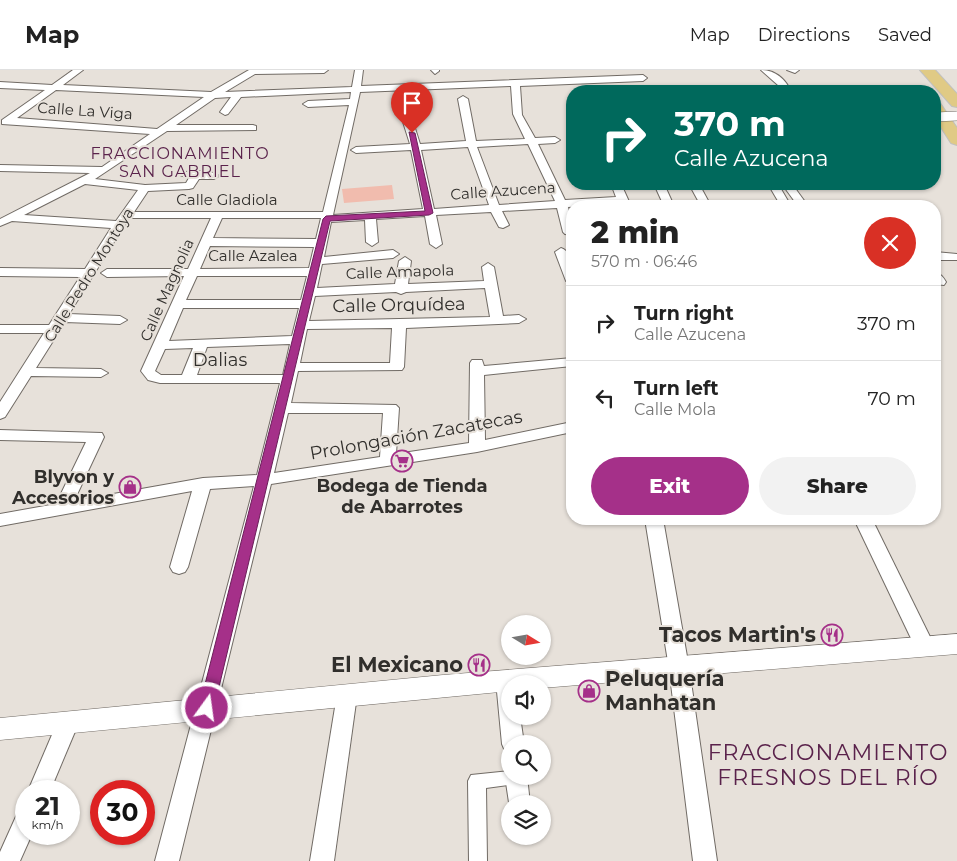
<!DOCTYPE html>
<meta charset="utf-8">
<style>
body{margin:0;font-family:Montserrat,sans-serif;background:#f2f2f2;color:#222;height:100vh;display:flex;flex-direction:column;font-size:19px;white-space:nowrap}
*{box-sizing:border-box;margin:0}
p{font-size:16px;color:#767676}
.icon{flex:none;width:28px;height:28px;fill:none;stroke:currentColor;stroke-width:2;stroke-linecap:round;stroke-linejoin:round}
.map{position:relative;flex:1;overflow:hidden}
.details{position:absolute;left:566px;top:130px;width:375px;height:325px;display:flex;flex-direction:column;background:#fff;border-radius:20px;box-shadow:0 1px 4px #0004}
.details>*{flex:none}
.banner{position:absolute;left:566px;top:15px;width:375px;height:105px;border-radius:20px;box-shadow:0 1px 4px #0004;background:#00695c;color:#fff;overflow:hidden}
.needle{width:32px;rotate:101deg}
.buttons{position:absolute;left:501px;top:545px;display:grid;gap:10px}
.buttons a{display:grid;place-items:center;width:50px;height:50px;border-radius:50%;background:#fff;box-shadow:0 1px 4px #0004;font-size:25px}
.speed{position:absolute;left:15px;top:710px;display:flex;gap:10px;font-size:25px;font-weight:700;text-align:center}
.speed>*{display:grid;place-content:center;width:65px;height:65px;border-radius:50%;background:#fff;box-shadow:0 1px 4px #0004;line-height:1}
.speed small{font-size:12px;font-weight:400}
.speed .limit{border:8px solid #d22;background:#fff;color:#111}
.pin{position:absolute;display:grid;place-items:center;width:42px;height:42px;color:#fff;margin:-51px -21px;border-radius:50% 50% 50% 0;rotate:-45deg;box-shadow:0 0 5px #0007}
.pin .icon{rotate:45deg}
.me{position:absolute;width:55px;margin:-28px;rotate:14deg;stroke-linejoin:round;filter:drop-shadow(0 0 4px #0008)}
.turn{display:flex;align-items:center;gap:18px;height:105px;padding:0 25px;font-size:22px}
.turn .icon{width:65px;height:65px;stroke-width:2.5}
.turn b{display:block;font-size:35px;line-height:42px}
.round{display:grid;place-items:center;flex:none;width:52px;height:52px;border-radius:26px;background:#f2f2f2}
.head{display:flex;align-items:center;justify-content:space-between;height:85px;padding:0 25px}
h1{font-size:30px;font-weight:800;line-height:38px}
.action{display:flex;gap:10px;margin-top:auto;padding:10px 25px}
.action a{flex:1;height:58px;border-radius:30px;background:#a53089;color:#fff;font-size:20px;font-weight:800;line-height:58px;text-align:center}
.action a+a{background:#f2f2f2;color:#222}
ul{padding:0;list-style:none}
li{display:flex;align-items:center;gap:15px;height:75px;padding:0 25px;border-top:1px solid #e0e0e0}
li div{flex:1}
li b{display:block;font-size:19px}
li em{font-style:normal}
header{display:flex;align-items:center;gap:30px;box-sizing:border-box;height:70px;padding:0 25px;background:#fff;border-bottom:1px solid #e0e0e0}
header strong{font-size:24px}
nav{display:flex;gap:28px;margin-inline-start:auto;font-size:18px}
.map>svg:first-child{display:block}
.green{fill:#f1bcae}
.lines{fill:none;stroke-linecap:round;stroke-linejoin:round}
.pedestrian-casing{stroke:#716b65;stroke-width:2}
.minor-casing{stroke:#716b65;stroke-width:2}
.tertiary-casing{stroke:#716b65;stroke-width:1}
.primary-casing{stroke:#c1c1c0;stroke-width:2}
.pedestrian{fill:#fff;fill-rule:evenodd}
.minor{fill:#fff;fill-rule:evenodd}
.tertiary{fill:#fff;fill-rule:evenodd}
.primary{fill:#e0ca85;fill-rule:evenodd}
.minor-bridge-casing{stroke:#716b65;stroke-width:10;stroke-linecap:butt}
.minor-bridge{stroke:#fff;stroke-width:9}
.route{fill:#a53089;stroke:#6b1f59}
.labels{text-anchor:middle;stroke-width:4;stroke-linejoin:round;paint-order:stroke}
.far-street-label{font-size:15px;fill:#312f2c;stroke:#e7e1da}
.far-neighbourhood-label{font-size:16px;letter-spacing:1px;fill:#5a224b;stroke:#e7e1da}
.street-label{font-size:18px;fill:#312f2c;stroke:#e7e1da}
.poi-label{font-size:18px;font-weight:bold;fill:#312f2c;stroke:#e7e1da;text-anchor:end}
.near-poi-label{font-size:21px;font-weight:bold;fill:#312f2c;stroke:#e7e1da;text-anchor:end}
.near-neighbourhood-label{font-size:22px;letter-spacing:1px;fill:#5a224b;stroke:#e7e1da}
</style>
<header>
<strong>Map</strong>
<nav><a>Map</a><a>Directions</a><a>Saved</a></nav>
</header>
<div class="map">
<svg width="957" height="791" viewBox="0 0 957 791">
<rect width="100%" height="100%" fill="#e7e1da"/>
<polygon class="green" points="392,115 394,129 344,133 342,119"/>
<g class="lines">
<g class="pedestrian-casing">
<polygon id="pedestrian" points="510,701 510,706 524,706 522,713 486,718 487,791 469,791 468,711 471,705"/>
</g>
<g class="minor-casing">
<g id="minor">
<path d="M73 0H83L63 15 211 22 249 0H328L324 3 255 4 225 22 352 17 355 0H363L361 16 643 5 647 8 643 11 520 16 522 45 535 68 555 67 560 70 555 73 538 74 565 130 616 127 611 114H621L631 136H620L618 134 568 137 572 154V165L565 164 563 162 557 138 502 141 509 155 503 158 499 157 491 142 436 145 442 174 436 178 430 174 425 146 376 149 378 172 372 176 366 172 365 150 331 152 324 187 393 180 399 184 393 188 322 194 317 218 395 214 399 191 405 187 411 191 408 214 484 211 482 197 488 193 494 197 503 246 519 245 526 249 519 253 406 258 404 297 402 300 298 301 291 333 396 335 399 338 396 384 469 373 470 293 472 290H482L484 296 572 288V296L484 305 485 370 572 352V362L477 382 271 414 179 791H155L254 416 210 419 188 497 185 502 179 504 173 502 170 497 192 421 0 456V444L56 434 86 372 0 370V360L102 363 104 367 74 431 203 408 257 405 280 313H160L148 310 141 301 184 206 107 207 101 203 107 199H188L211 148H129L69 244 120 246 127 250 120 254 65 252 36 298 101 299 108 303 101 307 31 306 5 347 0 349V332L44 263H0V255H49L80 207 0 206V198L85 199 111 158 12 151 0 156V149L90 103 0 101V95L102 97 150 64 2 54V50L45 20 0 18V12L52 15ZM511 16 513 44 525 69 476 71 468 29 463 26 458 29 466 71 420 74 407 33 399 31 397 33 410 74 356 77 351 80 356 83 411 80 423 139 333 145 360 22ZM56 20 204 27 157 59 17 48ZM351 22 350 29 308 31 303 34 308 37 349 35 323 142H134L148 121 189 119 193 118 199 109H214L219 106C213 100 186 99 180 105L189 108 186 113 145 115 95 109 167 61 256 60V56L253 55H176L215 28 231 27 220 42 225 45 228 44 241 27ZM528 74 555 131 499 135 477 77ZM468 77 489 135 434 139 421 80ZM85 114 138 120 116 151 24 145ZM222 148H321L316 169 213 168ZM210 176 314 177 309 198 200 199ZM197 206H307L301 230H186ZM485 218 490 247 309 251 315 226 396 222 401 224 406 222ZM183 238H299L292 266 169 271ZM392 258 390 293H300L307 259ZM290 274 283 305H197L207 277ZM193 278 182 305H161L155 301 165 279ZM288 343H383L380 387 274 403Z"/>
<polygon points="431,0 439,0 439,1 435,4"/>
<path d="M761 0C775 0 785 9 791 21H783L779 16Z"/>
<polygon points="787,0 799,0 795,3"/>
<polygon points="654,114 664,114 674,136 664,136"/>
<polygon points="689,114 699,114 711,136 701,136"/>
<polygon points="768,114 778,114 791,136 781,136"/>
<polygon points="782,114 792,114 808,136 798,136"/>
<path d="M561 178C574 182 572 204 572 215L566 211 555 182Z"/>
<polygon points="935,182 957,184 957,190 935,190"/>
<path d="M935 202C941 204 943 207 946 212L944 215 935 214Z"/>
<polygon points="645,449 663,449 689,598 717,791 693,791 669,598"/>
<polygon points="854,449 872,449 935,577 932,583 925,585 918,583"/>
<polygon points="506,603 513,605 517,614 510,614 510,646 520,646 524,674 510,674 510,682 505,681 502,674 496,611 499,605"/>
<polygon points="347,616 354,619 357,625 334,791 310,791 337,625 340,619"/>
<polygon points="68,643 76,646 79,652 50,721 28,721 60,646"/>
<polygon points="510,698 510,706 527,706 530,734 510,734 510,739 505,706"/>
<polygon points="26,739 26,764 32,764 20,791 0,791 0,782 18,742"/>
</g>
</g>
<g class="tertiary-casing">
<polygon id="tertiary" points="957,564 957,584 542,618 542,614 510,614 510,621 0,670 0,648 443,605"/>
</g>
<g class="primary-casing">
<g id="primary">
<polygon points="920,0 935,0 957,24 957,37 952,36"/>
<polygon points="935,32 940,33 957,58 957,75 951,73 935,48"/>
</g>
</g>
<use href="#pedestrian" class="pedestrian"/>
<use href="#minor" class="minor"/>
<use href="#tertiary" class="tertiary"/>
<use href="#primary" class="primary"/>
<g class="minor-bridge-casing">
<polyline id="minor-bridge" points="935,47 957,46"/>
</g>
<use href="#minor-bridge" class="minor-bridge"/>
</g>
<polygon class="route" points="409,62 415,63 433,143 429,145 330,151 214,638 212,642 207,644 201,642 199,638 323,149 326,146 425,141"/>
<defs>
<g id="supermarket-ring" transform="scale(1.125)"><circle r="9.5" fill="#e7e1da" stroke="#a53089" stroke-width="1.5"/><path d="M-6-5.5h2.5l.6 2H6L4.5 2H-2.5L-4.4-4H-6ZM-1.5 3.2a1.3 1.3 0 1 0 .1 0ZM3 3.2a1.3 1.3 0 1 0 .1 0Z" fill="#a53089"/></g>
<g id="shop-ring" transform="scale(1.125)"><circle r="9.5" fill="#e7e1da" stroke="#a53089" stroke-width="1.5"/><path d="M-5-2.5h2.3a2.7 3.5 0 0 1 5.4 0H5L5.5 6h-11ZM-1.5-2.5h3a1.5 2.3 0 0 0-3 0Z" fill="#a53089"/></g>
<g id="restaurant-ring" transform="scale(1.125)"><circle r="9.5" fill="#e7e1da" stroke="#a53089" stroke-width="1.5"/><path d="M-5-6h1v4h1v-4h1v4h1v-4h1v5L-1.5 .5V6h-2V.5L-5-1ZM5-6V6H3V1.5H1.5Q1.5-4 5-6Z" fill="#a53089"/></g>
</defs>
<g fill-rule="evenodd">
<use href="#supermarket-ring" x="402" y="391"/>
<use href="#shop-ring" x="130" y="417"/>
<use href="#restaurant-ring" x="832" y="565"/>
<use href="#restaurant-ring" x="479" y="595"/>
<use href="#shop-ring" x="589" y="621"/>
</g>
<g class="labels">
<g class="far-street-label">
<text transform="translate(85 41) rotate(4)" y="5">Calle La Viga</text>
<text transform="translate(503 121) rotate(-4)" y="5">Calle Azucena</text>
<text x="227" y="135">Calle Gladiola</text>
<text x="253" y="191">Calle Azalea</text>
<text transform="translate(400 202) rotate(-2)" y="5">Calle Amapola</text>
<text transform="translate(89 205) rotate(-58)" y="5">Calle Pedro Montoya</text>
<text transform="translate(167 220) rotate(-66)" y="5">Calle Magnolia</text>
</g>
<g class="far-neighbourhood-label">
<text x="180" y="89">FRACCIONAMIENTO<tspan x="180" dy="18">SAN GABRIEL</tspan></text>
</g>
<g class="street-label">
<text transform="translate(399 235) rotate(-1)" y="6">Calle Orquídea</text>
<text x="220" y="296">Dalias</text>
<text transform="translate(416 365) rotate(-10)" y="6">Prolongación Zacatecas</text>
</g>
<g class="poi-label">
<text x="114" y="413">Blyvon y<tspan x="114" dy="21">Accesorios</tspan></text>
<text x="402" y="422" text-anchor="middle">Bodega de Tienda<tspan x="402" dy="21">de Abarrotes</tspan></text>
</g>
<g class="near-poi-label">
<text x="816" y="572">Tacos Martin's</text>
<text x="463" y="602">El Mexicano</text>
<text x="605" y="616" text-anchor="start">Peluquería<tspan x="605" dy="24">Manhatan</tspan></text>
</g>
<g class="near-neighbourhood-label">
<text x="828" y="690">FRACCIONAMIENTO<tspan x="828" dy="25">FRESNOS DEL RÍO</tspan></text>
</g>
</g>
</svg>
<div class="buttons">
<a><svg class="needle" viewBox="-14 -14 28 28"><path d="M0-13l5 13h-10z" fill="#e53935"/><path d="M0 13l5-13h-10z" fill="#767676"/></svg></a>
<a><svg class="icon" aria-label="sound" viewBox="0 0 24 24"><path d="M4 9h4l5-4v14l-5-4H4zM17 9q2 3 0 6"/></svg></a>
<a><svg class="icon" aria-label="search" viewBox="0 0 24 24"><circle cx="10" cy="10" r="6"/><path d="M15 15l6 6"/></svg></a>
<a><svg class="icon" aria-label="layers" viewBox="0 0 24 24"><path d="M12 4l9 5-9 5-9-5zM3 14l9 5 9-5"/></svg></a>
</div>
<div class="speed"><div>21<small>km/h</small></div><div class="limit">30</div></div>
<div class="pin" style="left:412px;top:63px;background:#d93025"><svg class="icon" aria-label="arrive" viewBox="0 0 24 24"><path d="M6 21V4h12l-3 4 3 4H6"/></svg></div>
<svg class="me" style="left:207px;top:638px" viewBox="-20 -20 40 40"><circle r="17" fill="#a53089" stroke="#fff" stroke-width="3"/><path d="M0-11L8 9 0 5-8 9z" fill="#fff"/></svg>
<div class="banner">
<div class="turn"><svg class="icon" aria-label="right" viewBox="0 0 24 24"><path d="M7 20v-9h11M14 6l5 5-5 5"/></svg><div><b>370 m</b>Calle Azucena</div></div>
</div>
<section class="details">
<div class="head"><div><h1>2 min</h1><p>570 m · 06:46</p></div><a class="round" style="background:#d93025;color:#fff"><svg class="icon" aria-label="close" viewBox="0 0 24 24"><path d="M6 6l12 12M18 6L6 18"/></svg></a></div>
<ul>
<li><svg class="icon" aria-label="right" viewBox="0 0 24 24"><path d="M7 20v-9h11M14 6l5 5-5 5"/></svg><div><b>Turn right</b><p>Calle Azucena</p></div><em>370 m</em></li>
<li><svg class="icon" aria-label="left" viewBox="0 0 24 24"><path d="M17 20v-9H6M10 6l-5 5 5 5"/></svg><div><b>Turn left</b><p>Calle Mola</p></div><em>70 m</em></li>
</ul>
<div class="action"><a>Exit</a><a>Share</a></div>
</section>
</div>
